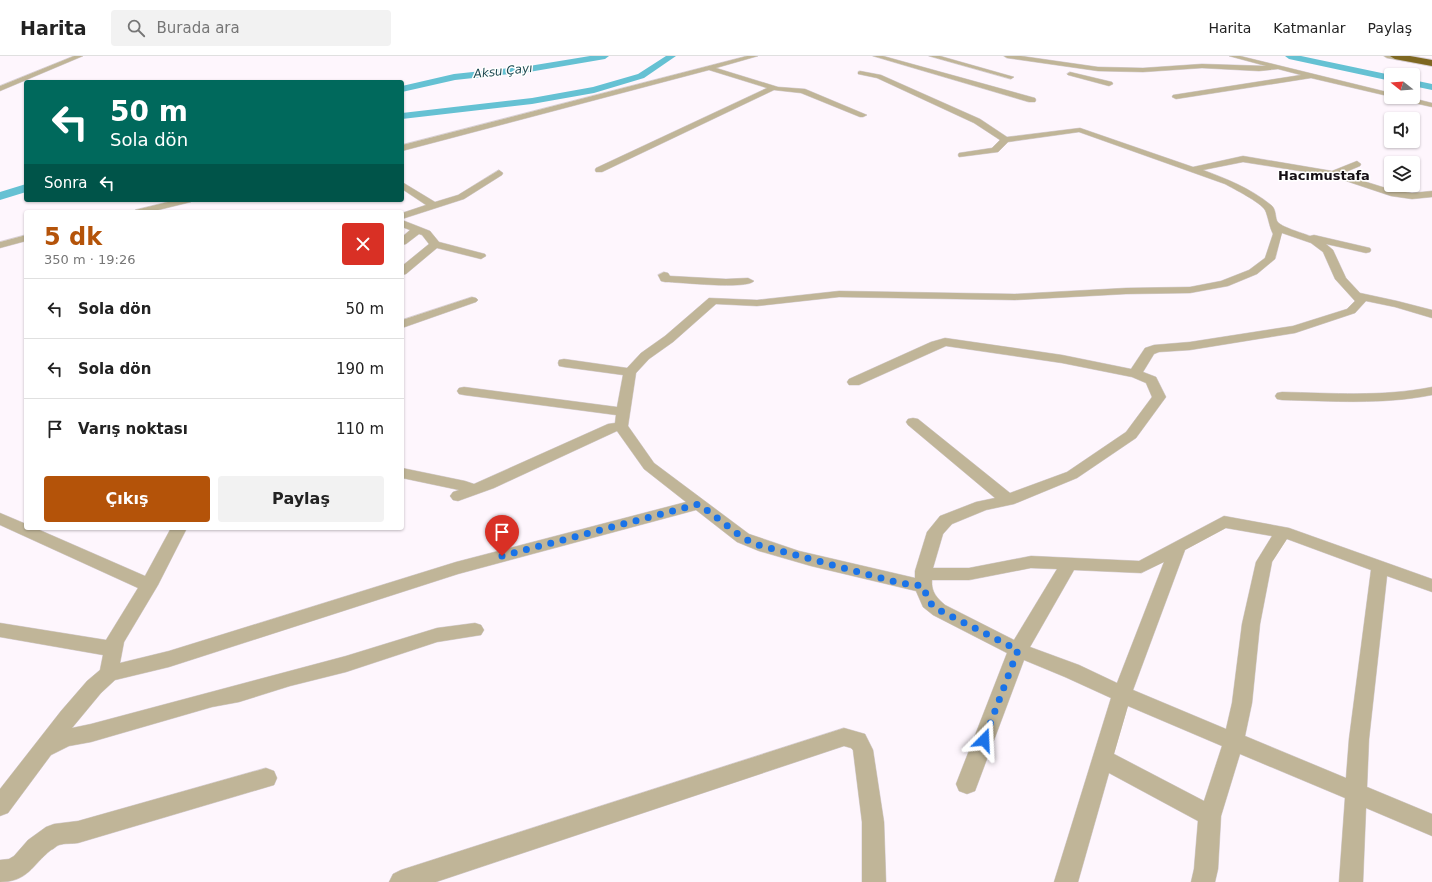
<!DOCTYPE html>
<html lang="tr">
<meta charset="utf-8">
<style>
body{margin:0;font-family:"DejaVu Sans",sans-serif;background:#f2f2f2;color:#222;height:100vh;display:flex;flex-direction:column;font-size:15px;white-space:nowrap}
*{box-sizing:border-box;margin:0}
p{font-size:13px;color:#767676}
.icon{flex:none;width:22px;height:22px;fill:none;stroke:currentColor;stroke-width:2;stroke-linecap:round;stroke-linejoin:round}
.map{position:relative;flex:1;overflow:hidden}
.drawer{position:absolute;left:24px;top:154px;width:380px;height:320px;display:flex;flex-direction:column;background:#fff;border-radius:4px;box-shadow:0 1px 3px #0004}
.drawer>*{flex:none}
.guide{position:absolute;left:24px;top:24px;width:380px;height:122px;border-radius:4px;box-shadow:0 1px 3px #0004;background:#00695c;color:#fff;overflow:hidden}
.needle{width:26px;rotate:287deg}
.tools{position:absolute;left:1384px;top:12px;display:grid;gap:8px}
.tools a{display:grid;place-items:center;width:36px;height:36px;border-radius:4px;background:#fff;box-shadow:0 1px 3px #0004;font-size:20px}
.pin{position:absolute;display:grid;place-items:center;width:34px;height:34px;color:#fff;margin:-41px -17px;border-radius:50% 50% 50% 0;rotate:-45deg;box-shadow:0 0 4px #0007}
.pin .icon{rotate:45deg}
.me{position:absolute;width:44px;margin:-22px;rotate:21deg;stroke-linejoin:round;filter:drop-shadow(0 0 3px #0008)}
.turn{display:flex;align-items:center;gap:14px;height:84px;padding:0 20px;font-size:18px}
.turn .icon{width:52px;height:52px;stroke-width:2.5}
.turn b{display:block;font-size:28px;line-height:34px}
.then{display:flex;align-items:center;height:38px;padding:0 20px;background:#0003;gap:8px;font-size:15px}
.round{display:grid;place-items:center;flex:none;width:42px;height:42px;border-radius:4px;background:#f2f2f2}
.head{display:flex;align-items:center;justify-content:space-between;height:68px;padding:0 20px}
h1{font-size:24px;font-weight:600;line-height:30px;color:#b45309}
.cta{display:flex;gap:8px;margin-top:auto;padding:8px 20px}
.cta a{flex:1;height:46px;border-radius:4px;background:#b45309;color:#fff;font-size:16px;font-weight:600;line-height:46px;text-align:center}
.cta a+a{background:#f2f2f2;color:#222}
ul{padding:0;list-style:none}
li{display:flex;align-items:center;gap:12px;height:60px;padding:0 20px;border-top:1px solid #e0e0e0}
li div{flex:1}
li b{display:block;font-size:15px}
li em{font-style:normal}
header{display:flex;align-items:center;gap:24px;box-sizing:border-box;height:56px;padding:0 20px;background:#fff;border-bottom:1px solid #e0e0e0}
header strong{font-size:19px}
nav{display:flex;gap:22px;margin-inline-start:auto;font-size:14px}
.search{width:280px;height:36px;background:#f2f2f2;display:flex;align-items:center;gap:10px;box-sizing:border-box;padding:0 14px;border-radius:4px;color:#767676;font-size:15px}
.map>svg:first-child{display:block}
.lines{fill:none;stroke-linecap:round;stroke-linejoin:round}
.river{fill:#65c1d3;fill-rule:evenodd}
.minor-casing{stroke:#d9d1d8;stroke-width:1}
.highway-casing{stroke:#d9d1d8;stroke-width:2}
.minor{fill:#c0b598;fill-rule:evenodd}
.highway{fill:#7e6721;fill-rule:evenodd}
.route{stroke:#1a73e8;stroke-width:7;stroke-dasharray:0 12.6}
.labels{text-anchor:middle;stroke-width:3;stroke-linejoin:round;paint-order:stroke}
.far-water-label{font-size:12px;font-style:italic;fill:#1f4951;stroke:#fff}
.far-quarter-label{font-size:13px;font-weight:bold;fill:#161016;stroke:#fff}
</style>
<header>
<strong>Harita</strong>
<div class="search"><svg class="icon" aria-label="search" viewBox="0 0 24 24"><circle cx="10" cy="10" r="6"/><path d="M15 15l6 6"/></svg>Burada ara</div>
<nav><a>Harita</a><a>Katmanlar</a><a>Paylaş</a></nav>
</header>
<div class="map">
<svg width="1432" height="826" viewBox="0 0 1432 826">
<rect width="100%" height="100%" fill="#fef6fd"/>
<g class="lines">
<g class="river">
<polygon points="590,0 609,0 605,3 529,16 455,24 402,36 402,30 454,18 529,10"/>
<polygon points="666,0 676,0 644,22 594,37 532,48 402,63 402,57 532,42 593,31 638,18"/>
<polygon points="1285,0 1301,0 1391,19 1391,25 1289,3"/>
<polygon points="1413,24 1432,28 1432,34 1413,30"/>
<polygon points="26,128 26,136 0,144 0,136"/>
</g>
<g class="minor-casing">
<g id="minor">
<polygon points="74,0 83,0 0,35 0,30"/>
<polygon points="747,0 758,0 716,12 778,31 805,33 867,59 863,61 860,61 801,37 774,34 602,116 596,116 595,114 596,112 767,32 709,14 402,95 402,89"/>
<polygon points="873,0 883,0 1035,42 1036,44 1035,46 1029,46"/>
<polygon points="929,0 940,0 1014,21 1011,23"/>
<polygon points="1004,0 1021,0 1098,11 1143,12 1202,8 1266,10 1229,0 1240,0 1391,37 1392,41 1311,22 1176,43 1172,41 1173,39 1301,19 1278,13 1259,15 1202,12 1143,16 1098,15 1007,2"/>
<polygon points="1384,0 1398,0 1432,6 1432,10 1387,2"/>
<path d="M860 15 881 19 980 63 1007 81 1080 72 1193 111 1243 100 1332 115 1357 105 1361 108 1360 110 1341 118 1392 134 1412 137 1432 135V141L1412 143 1391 140 1331 120 1243 106 1203 114C1227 123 1250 132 1271 149 1276 153 1275 159 1277 165 1280 171 1303 177 1310 180L1314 179 1370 192 1371 194 1370 196 1366 197 1326 188 1333 194 1346 222 1360 237 1397 245 1432 254V262L1395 251 1366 245 1355 257 1295 277 1190 294 1159 296 1154 298 1143 316 1156 321 1166 341 1136 382 1077 422 1014 448 986 454 952 468 943 478 933 512H969L1031 500 1139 505 1224 460 1289 472 1432 523V536L1387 520 1369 683 1367 731 1432 758V780L1366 752 1363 826H1339L1345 742 1240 698 1221 760 1218 813 1215 826H1191L1194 813 1198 765 1109 717 1078 826H1054L1111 642 1065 621 1024 604 975 735 967 738 959 735 956 728 1007 597 933 559 923 551 916 535 811 510 759 495 737 486 696 454 458 518 169 611 115 624 101 637 72 672 91 668 346 600 437 572 475 567 481 569 484 574 481 579 437 586 346 616 290 630 239 646 212 651 91 686 69 690 51 699 8 757 0 760V733L61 655 87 625 100 614 103 599 0 581V567L106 584 138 532 0 469V457L26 468V472H35L145 520 171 472H187L158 529 124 586 120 607 169 595 456 506 686 446 644 413 617 375 494 432 458 445 453 444 450 440 453 436 459 434 402 422V412L465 425 474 428 608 368 615 367 616 359 464 339 459 338 457 335 459 332 464 331 617 351 623 319 564 311 559 310 558 307 559 304 564 303 627 312 641 297 665 280 709 242 757 244 839 235 1015 238 1126 232 1190 231 1221 225 1249 214 1265 202 1273 178C1269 170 1268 160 1265 154 1260 146 1234 133 1225 128L1079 76 1008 86 998 96 959 101 958 99 959 97 992 92 1000 84 974 67 877 22 858 18V16ZM1282 177 1311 187 1323 196 1335 223 1355 245 1347 253 1293 270 1190 286 1154 289 1145 292 1131 313 1062 299 945 282 931 286 849 323 847 326 849 329H859L946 290 1062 307 1132 321 1146 327 1152 341 1126 376 1067 416 1010 437 918 363 913 362 908 363 906 366 908 369 995 442 976 446 940 460 927 476 915 515V522L799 495 749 478 654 407 628 370 636 317 649 303 673 286 716 248 757 250 839 241 1015 244 1126 238 1190 237 1228 230 1257 218 1275 203ZM1226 472 1272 480 1256 506 1242 568 1232 647 1226 673 1133 634 1185 494ZM1287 483 1371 514 1349 683 1346 722 1245 680 1252 647 1260 568 1272 506ZM1164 506 1117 627 1079 609 1030 591 1074 514 1141 517ZM1031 512 1057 513 1014 584 945 549C937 542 931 536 932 524H969ZM1128 650 1222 690 1204 745 1114 698Z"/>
<polygon points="1070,16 1112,26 1113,28 1109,30 1068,19 1067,18"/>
<polygon points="1395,41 1408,41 1432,47 1432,51 1396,43"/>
<polygon points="499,114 503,117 502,119 464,143 402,163 402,157 426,149 402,133 402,126 435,146 458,139"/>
<polygon points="176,144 193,144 191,146 150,156 133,156 135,154"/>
<polygon points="402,164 430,175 439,186 485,198 486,200 481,203 437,192 406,218 402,219 402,210 429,188 422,179 419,178 406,188 402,189 402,181 410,174 402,171"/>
<polygon points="26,179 26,185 0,192 0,186"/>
<path d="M664 216 668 217 670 220 726 223 748 222 754 225C747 234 679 226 665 226L661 225 658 219Z"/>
<polygon points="472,241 476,242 478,244 476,246 402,272 402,264"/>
<path d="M1432 331V339C1382 349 1332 345 1282 344L1277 343 1275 340 1277 337 1282 336C1332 337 1382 341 1432 331Z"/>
<polygon points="844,672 865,678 873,694 884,766 886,826 862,826 862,766 853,694 851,692 844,690 436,826 389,826 393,818 401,814"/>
<path d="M266 712 274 715 277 722 274 729 78 787C72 788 65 787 59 789 56 790 54 793 51 794 32 809 28 826 0 826V804L9 803 14 800 28 784 46 771 54 768 78 765Z"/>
</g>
</g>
<g class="highway-casing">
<polygon id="highway" points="1390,0 1410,0 1432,4 1432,10 1395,3"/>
</g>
<use href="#minor" class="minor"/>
<use href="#highway" class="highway"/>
</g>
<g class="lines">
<polyline class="route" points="502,500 699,448 743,482 758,489 900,527 923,530 929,546 939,554 1018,594 984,684"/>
</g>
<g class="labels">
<g class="far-water-label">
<text transform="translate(503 15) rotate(-6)" y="4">Aksu Çayı</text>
</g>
<g class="far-quarter-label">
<text x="1324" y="124">Hacımustafa</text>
</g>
</g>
</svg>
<div class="tools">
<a><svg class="needle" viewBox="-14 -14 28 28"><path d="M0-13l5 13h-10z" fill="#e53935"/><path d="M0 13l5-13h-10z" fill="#767676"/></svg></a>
<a><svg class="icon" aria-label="sound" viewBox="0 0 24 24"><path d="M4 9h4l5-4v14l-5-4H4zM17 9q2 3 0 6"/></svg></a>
<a><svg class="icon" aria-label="layers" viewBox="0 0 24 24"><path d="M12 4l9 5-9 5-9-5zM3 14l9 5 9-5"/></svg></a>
</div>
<div class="pin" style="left:502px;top:500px;background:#d93025"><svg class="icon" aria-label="arrive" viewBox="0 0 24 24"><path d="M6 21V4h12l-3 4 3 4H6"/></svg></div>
<svg class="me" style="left:984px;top:684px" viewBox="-20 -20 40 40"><path d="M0-17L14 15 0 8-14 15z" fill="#1a73e8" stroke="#fff" stroke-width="4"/></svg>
<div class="guide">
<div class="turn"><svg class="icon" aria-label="left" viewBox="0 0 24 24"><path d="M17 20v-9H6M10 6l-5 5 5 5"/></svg><div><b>50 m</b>Sola dön</div></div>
<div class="then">Sonra<svg class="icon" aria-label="left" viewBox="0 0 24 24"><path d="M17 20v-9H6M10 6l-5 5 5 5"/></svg></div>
</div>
<section class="drawer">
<div class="head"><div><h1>5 dk</h1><p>350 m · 19:26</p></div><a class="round" style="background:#d93025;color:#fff"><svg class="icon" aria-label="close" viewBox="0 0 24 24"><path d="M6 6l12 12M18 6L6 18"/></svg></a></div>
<ul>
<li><svg class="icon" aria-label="left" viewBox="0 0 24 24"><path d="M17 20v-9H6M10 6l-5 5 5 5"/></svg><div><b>Sola dön</b></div><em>50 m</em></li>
<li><svg class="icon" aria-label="left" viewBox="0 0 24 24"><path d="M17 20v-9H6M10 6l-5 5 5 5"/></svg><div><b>Sola dön</b></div><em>190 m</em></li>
<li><svg class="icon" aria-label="arrive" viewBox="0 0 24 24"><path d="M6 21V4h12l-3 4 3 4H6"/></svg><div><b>Varış noktası</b></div><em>110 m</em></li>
</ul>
<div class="cta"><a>Çıkış</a><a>Paylaş</a></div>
</section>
</div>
